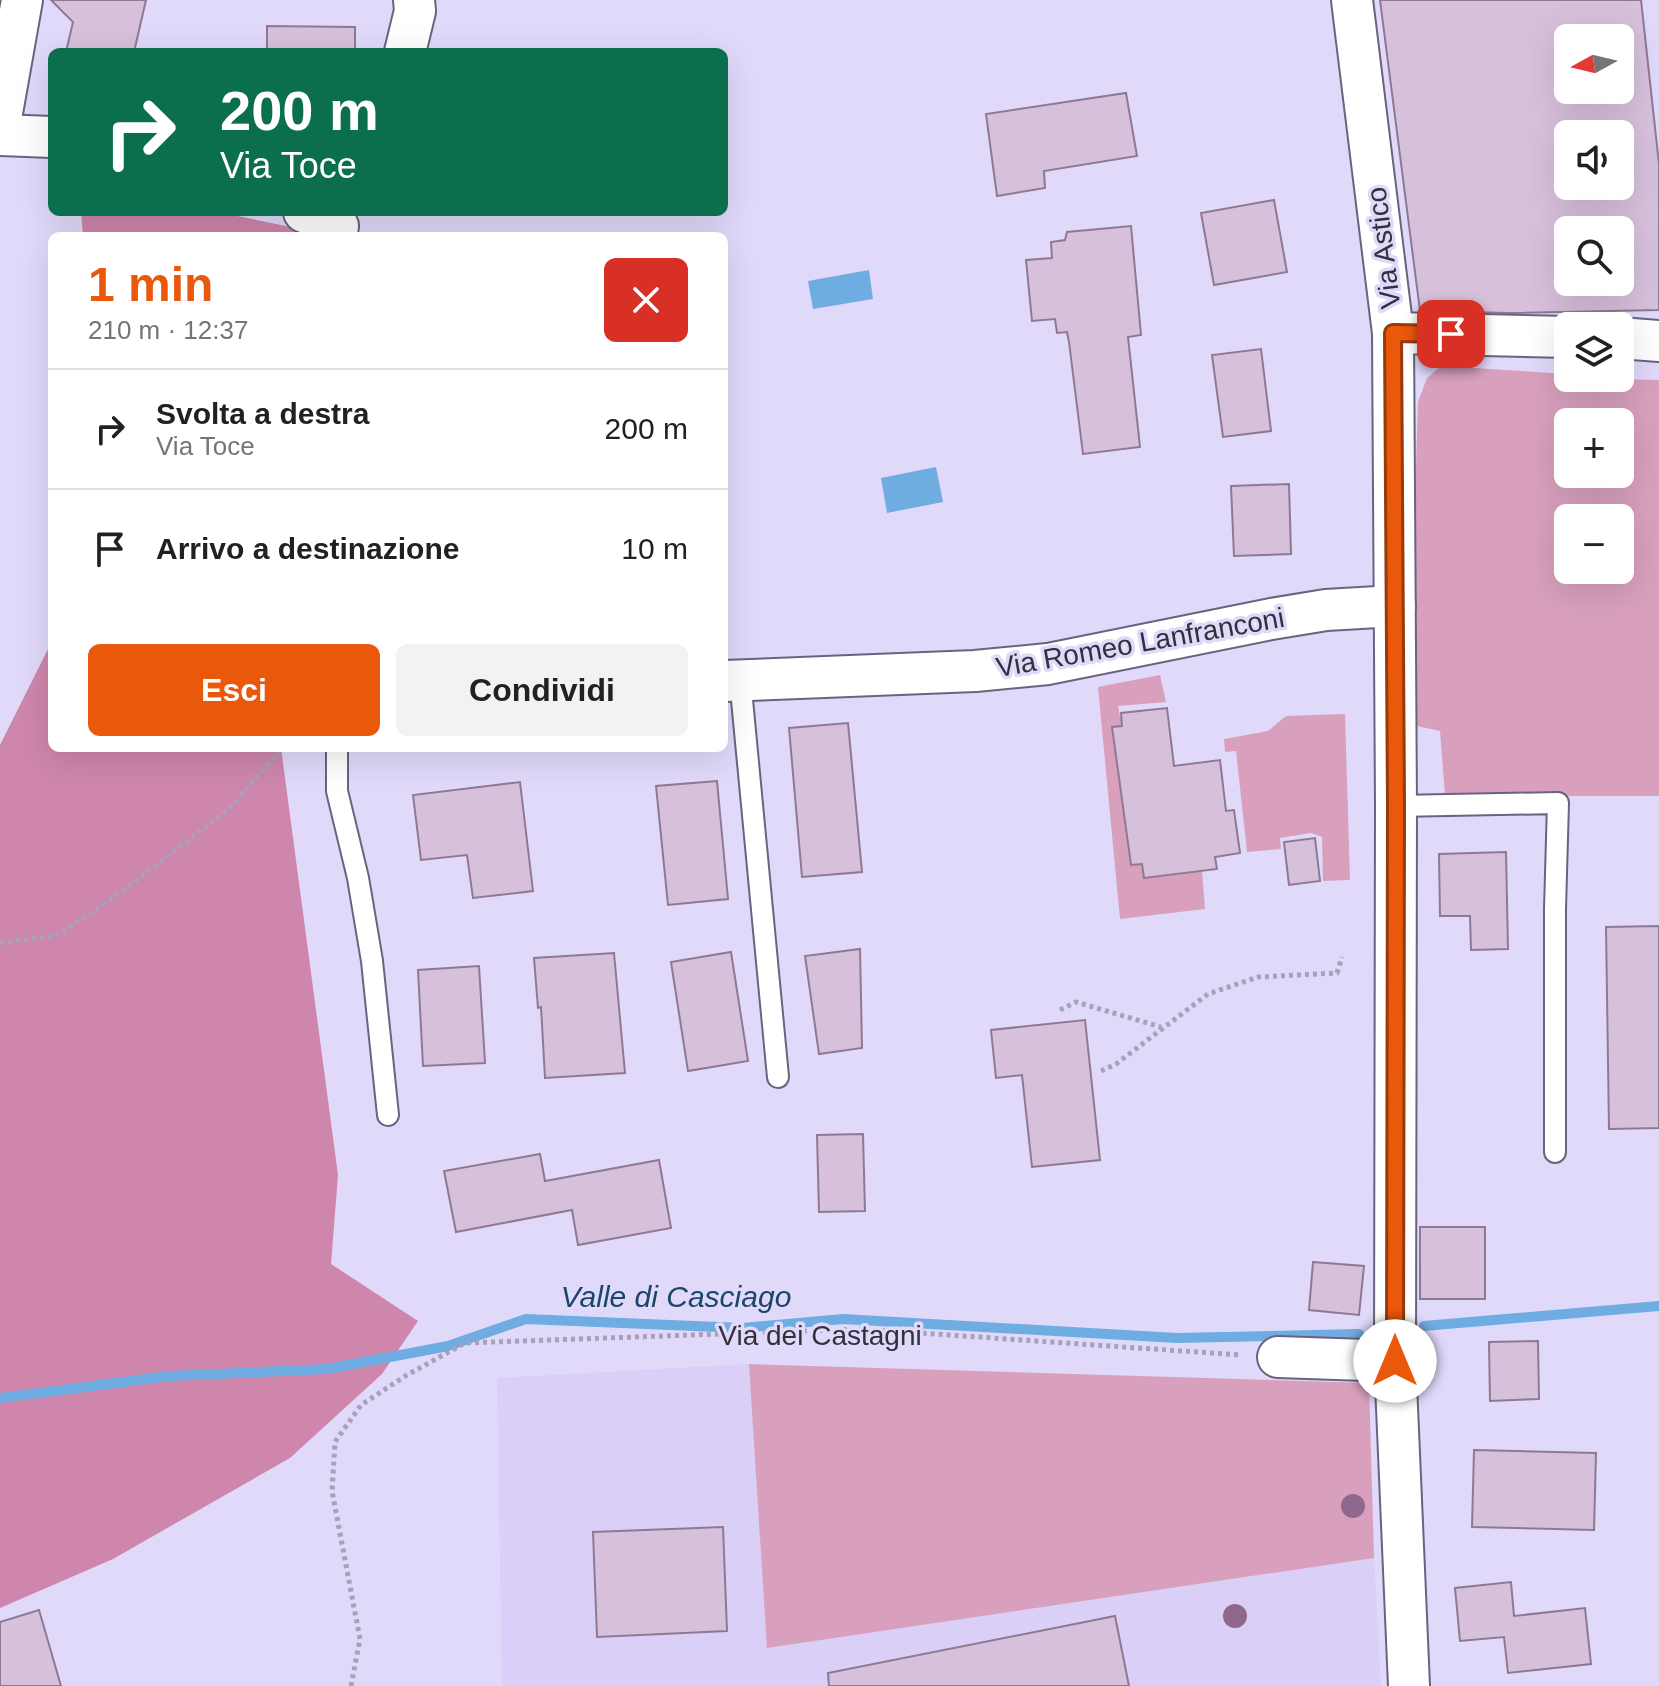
<!DOCTYPE html>
<html lang="it">
<meta charset="utf-8">
<style>
body{margin:0;font-family:Arial,sans-serif;background:#f2f2f2;color:#202124;height:100vh;display:flex;flex-direction:column;font-size:30px;white-space:nowrap}
*{box-sizing:border-box;margin:0}
p{font-size:26px;color:#757577}
.icon{flex:none;width:44px;height:44px;fill:none;stroke:currentColor;stroke-width:2;stroke-linecap:round;stroke-linejoin:round}
.map{position:relative;flex:1;overflow:hidden}
.sheet{position:absolute;left:48px;top:232px;width:680px;height:520px;display:flex;flex-direction:column;background:#fff;border-radius:12px;box-shadow:0 8px 32px #0002}
.sheet>*{flex:none}
.banner{position:absolute;left:48px;top:48px;width:680px;height:168px;border-radius:12px;box-shadow:0 8px 32px #0002;background:#0b6e4f;color:#fff;overflow:hidden}
.needle{width:52px;rotate:262deg}
.controls{position:absolute;left:1554px;top:24px;display:grid;gap:16px}
.controls a{display:grid;place-items:center;width:80px;height:80px;border-radius:12px;background:#fff;box-shadow:0 8px 32px #0002;font-size:40px}
.pin{position:absolute;display:grid;place-items:center;width:68px;height:68px;color:#fff;margin:-34px;border-radius:16px;box-shadow:0 4px 12px #0006}
.me{position:absolute;width:88px;margin:-44px;rotate:0deg;stroke-linejoin:round;filter:drop-shadow(0 0 6px #0008)}
.turn{display:flex;align-items:center;gap:28px;height:168px;padding:0 40px;font-size:36px}
.turn .icon{width:104px;height:104px;stroke-width:2.5}
.turn b{display:block;font-size:56px;line-height:68px}
.round{display:grid;place-items:center;flex:none;width:84px;height:84px;border-radius:12px;background:#f2f2f2}
.headline{display:flex;align-items:center;justify-content:space-between;height:136px;padding:0 40px}
h1{font-size:48px;font-weight:700;line-height:60px;color:#ea580c}
.button{display:flex;gap:16px;margin-top:auto;padding:16px 40px}
.button a{flex:1;height:92px;border-radius:12px;background:#ea580c;color:#fff;font-size:32px;font-weight:700;line-height:92px;text-align:center}
.button a+a{background:#f2f2f2;color:#202124}
ul{padding:0;list-style:none}
li{display:flex;align-items:center;gap:24px;height:120px;padding:0 40px;border-top:2px solid #e0e0e0}
li div{flex:1}
li b{display:block;font-size:30px}
li em{font-style:normal}
.map>svg:first-child{display:block}
.built{fill:#d9cff7}
.green{fill:#d8a0bd;fill-rule:evenodd}
.forest{fill:#ce86ac}
.water{fill:#6face2}
.lines{fill:none;stroke-linecap:round;stroke-linejoin:round}
.stream{stroke:#6face2;stroke-width:10}
.building{fill:#d7c0db;stroke:#8f7992;stroke-width:2;fill-rule:evenodd}
.service-casing{stroke:#6a637f;stroke-width:24}
.minor-casing{stroke:#6a637f;stroke-width:44}
.path{stroke:#a7a1bb;stroke-width:5;stroke-dasharray:4 4;stroke-linecap:butt}
.service{stroke:#fff;stroke-width:20}
.minor{stroke:#fff;stroke-width:40}
.tree{fill:#90688e}
.route-casing{stroke:#983908;stroke-width:20}
.route{stroke:#ea580c;stroke-width:14}
.labels{text-anchor:middle;stroke-width:7;stroke-linejoin:round;paint-order:stroke}
.street-label{font-size:28px;fill:#332f3c;stroke:#e1d9fa}
.water-label{font-size:30px;font-style:italic;fill:#19466a;stroke:#e1d9fa}
</style>
<div class="map">
<svg width="1659" height="1686" viewBox="0 0 1659 1686">
<rect width="100%" height="100%" fill="#e1d9fa"/>
<polygon class="built" points="749,1364 768,1648 1374,1558 1381,1686 502,1686 497,1378"/>
<g class="green">
<path d="M1441 366 1568 374V378L1659 380V796H1445L1440 731 1408 724 1418 402 1427 378ZM1568 422H1620V474H1568ZM1568 518H1620V570H1568Z"/>
<polygon points="1160,675 1166,702 1118,706 1122,726 1112,728 1116,760 1144,877 1202,870 1205,909 1120,919 1098,687"/>
<polygon points="1345,714 1350,880 1323,881 1322,837 1311,833 1280,838 1281,849 1247,852 1236,751 1225,752 1224,739 1268,731 1286,716"/>
<polygon points="749,1364 1369,1383 1374,1558 767,1648"/>
</g>
<g class="forest">
<polygon points="81,212 218,212 310,231 309,236 83,236"/>
<polygon points="52,641 52,748 281,748 338,1175 331,1264 418,1321 382,1374 290,1458 113,1559 0,1608 0,745"/>
</g>
<g class="water">
<polygon points="869,270 873,299 813,309 808,281"/>
<polygon points="936,467 943,502 887,513 881,478"/>
</g>
<g class="lines">
<g class="stream">
<polyline points="1424,1326 1659,1306"/>
<polyline points="0,1398 169,1376 327,1369 448,1346 526,1319 742,1328 843,1319 1177,1338 1359,1334"/>
</g>
</g>
<g class="building">
<polygon points="51,0 146,0 134,52 66,52 73,22"/>
<path d="M1380 0H1641L1659 164V310L1510 313 1420 311ZM1568 38H1620V90H1568ZM1568 134H1620V186H1568ZM1568 230H1620V282H1568Z"/>
<polygon points="267,26 355,27 355,52 267,52"/>
<polygon points="1126,93 1137,156 1044,171 1045,188 997,196 986,114"/>
<polygon points="1274,200 1287,272 1214,285 1201,213"/>
<polygon points="1131,226 1141,335 1128,337 1140,447 1083,454 1069,342 1067,332 1057,333 1055,319 1032,321 1026,260 1052,258 1051,242 1065,240 1067,232"/>
<polygon points="1261,349 1271,431 1223,437 1212,355"/>
<polygon points="1289,484 1291,554 1234,556 1231,486"/>
<polygon points="1167,708 1174,766 1220,760 1226,811 1234,810 1240,853 1215,857 1217,869 1144,878 1142,864 1131,865 1112,727 1122,726 1121,713"/>
<polygon points="848,723 862,872 802,877 789,728"/>
<polygon points="717,781 728,899 668,905 656,786"/>
<polygon points="520,782 533,891 473,898 467,855 421,860 413,795"/>
<polygon points="1315,838 1320,881 1289,885 1284,842"/>
<polygon points="1506,852 1508,949 1471,950 1470,916 1440,916 1439,854"/>
<polygon points="1659,926 1659,1128 1609,1129 1606,927"/>
<polygon points="860,949 862,1048 819,1054 805,956"/>
<polygon points="731,952 748,1061 688,1071 671,962"/>
<polygon points="614,953 625,1073 545,1078 541,1007 538,1008 534,958"/>
<polygon points="479,966 485,1063 423,1066 418,970"/>
<polygon points="1085,1020 1100,1160 1032,1167 1022,1075 996,1078 991,1030"/>
<polygon points="863,1134 865,1211 819,1212 817,1135"/>
<polygon points="540,1154 545,1181 659,1160 671,1228 578,1245 572,1210 456,1232 444,1171"/>
<rect x="1420" y="1227" width="65" height="72"/>
<polygon points="1313,1262 1364,1266 1359,1315 1309,1310"/>
<polygon points="1538,1341 1539,1399 1490,1401 1489,1342"/>
<polygon points="1474,1450 1596,1453 1594,1530 1472,1527"/>
<polygon points="723,1527 727,1631 597,1637 593,1532"/>
<polygon points="1511,1582 1514,1616 1585,1608 1591,1664 1508,1673 1504,1637 1460,1641 1455,1588"/>
<polygon points="39,1610 61,1686 0,1686 0,1622"/>
<polygon points="1115,1616 1129,1686 829,1686 828,1673"/>
</g>
<g class="lines">
<g class="service-casing">
<g id="service">
<polyline points="740,679 778,1077"/>
<polyline points="337,748 337,791 358,878 372,961 388,1115"/>
<polyline points="1396,806 1558,803 1555,909 1555,1152"/>
</g>
</g>
<g class="minor-casing">
<g id="minor">
<polyline points="1352,0 1393,333 1396,806 1395,1361 1409,1686"/>
<polyline points="405,52 415,11 414,0"/>
<polyline points="0,124 22,0"/>
<polyline points="0,135 52,137"/>
<polyline points="304,212 338,226 336,236"/>
<polyline points="1393,333 1568,337"/>
<polyline points="1620,338 1659,341"/>
<polyline points="724,681 975,671 1048,664 1271,619 1326,610 1395,606"/>
<polyline points="1278,1357 1395,1361"/>
</g>
</g>
<g class="path">
<polyline points="0,943 58,935 120,893 231,807 281,748"/>
<polyline points="1060,1010 1076,1002 1161,1027"/>
<polyline points="1101,1071 1116,1064 1208,994 1258,977 1337,973 1342,957"/>
<polyline points="351,1686 360,1639 332,1491 335,1442 361,1405 407,1375 465,1343 861,1329 1241,1355"/>
</g>
<use href="#service" class="service"/>
<use href="#minor" class="minor"/>
</g>
<g class="tree">
<circle cx="1353" cy="1506" r="12"/>
<circle cx="1235" cy="1616" r="12"/>
</g>
<g class="lines">
<g class="route-casing">
<polyline id="route" points="1395,1361 1396,806 1393,333 1451,334"/>
</g>
<use href="#route" class="route"/>
</g>
<g class="labels">
<g class="street-label">
<text transform="translate(1383 248) rotate(-97)" y="10">Via Astico</text>
<text transform="translate(1140 642) rotate(-10)" y="10">Via Romeo Lanfranconi</text>
<text x="820" y="1345">Via dei Castagni</text>
</g>
<g class="water-label">
<text x="676" y="1307">Valle di Casciago</text>
</g>
</g>
</svg>
<div class="controls">
<a><svg class="needle" viewBox="-14 -14 28 28"><path d="M0-13l5 13h-10z" fill="#e53935"/><path d="M0 13l5-13h-10z" fill="#757577"/></svg></a>
<a><svg class="icon" aria-label="sound" viewBox="0 0 24 24"><path d="M4 9h4l5-4v14l-5-4H4zM17 9q2 3 0 6"/></svg></a>
<a><svg class="icon" aria-label="search" viewBox="0 0 24 24"><circle cx="10" cy="10" r="6"/><path d="M15 15l6 6"/></svg></a>
<a><svg class="icon" aria-label="layers" viewBox="0 0 24 24"><path d="M12 4l9 5-9 5-9-5zM3 14l9 5 9-5"/></svg></a>
<a>+</a>
<a>−</a>
</div>
<div class="pin" style="left:1451px;top:334px;background:#d93025"><svg class="icon" aria-label="arrive" viewBox="0 0 24 24"><path d="M6 21V4h12l-3 4 3 4H6"/></svg></div>
<svg class="me" style="left:1395px;top:1361px" viewBox="-20 -20 40 40"><circle r="19" fill="#fff"/><path d="M0-13L10 11 0 6-10 11z" fill="#ea580c"/></svg>
<div class="banner">
<div class="turn"><svg class="icon" aria-label="right" viewBox="0 0 24 24"><path d="M7 20v-9h11M14 6l5 5-5 5"/></svg><div><b>200 m</b>Via Toce</div></div>
</div>
<section class="sheet">
<div class="headline"><div><h1>1 min</h1><p>210 m · 12:37</p></div><a class="round" style="background:#d93025;color:#fff"><svg class="icon" aria-label="close" viewBox="0 0 24 24"><path d="M6 6l12 12M18 6L6 18"/></svg></a></div>
<ul>
<li><svg class="icon" aria-label="right" viewBox="0 0 24 24"><path d="M7 20v-9h11M14 6l5 5-5 5"/></svg><div><b>Svolta a destra</b><p>Via Toce</p></div><em>200 m</em></li>
<li><svg class="icon" aria-label="arrive" viewBox="0 0 24 24"><path d="M6 21V4h12l-3 4 3 4H6"/></svg><div><b>Arrivo a destinazione</b></div><em>10 m</em></li>
</ul>
<div class="button"><a>Esci</a><a>Condividi</a></div>
</section>
</div>
